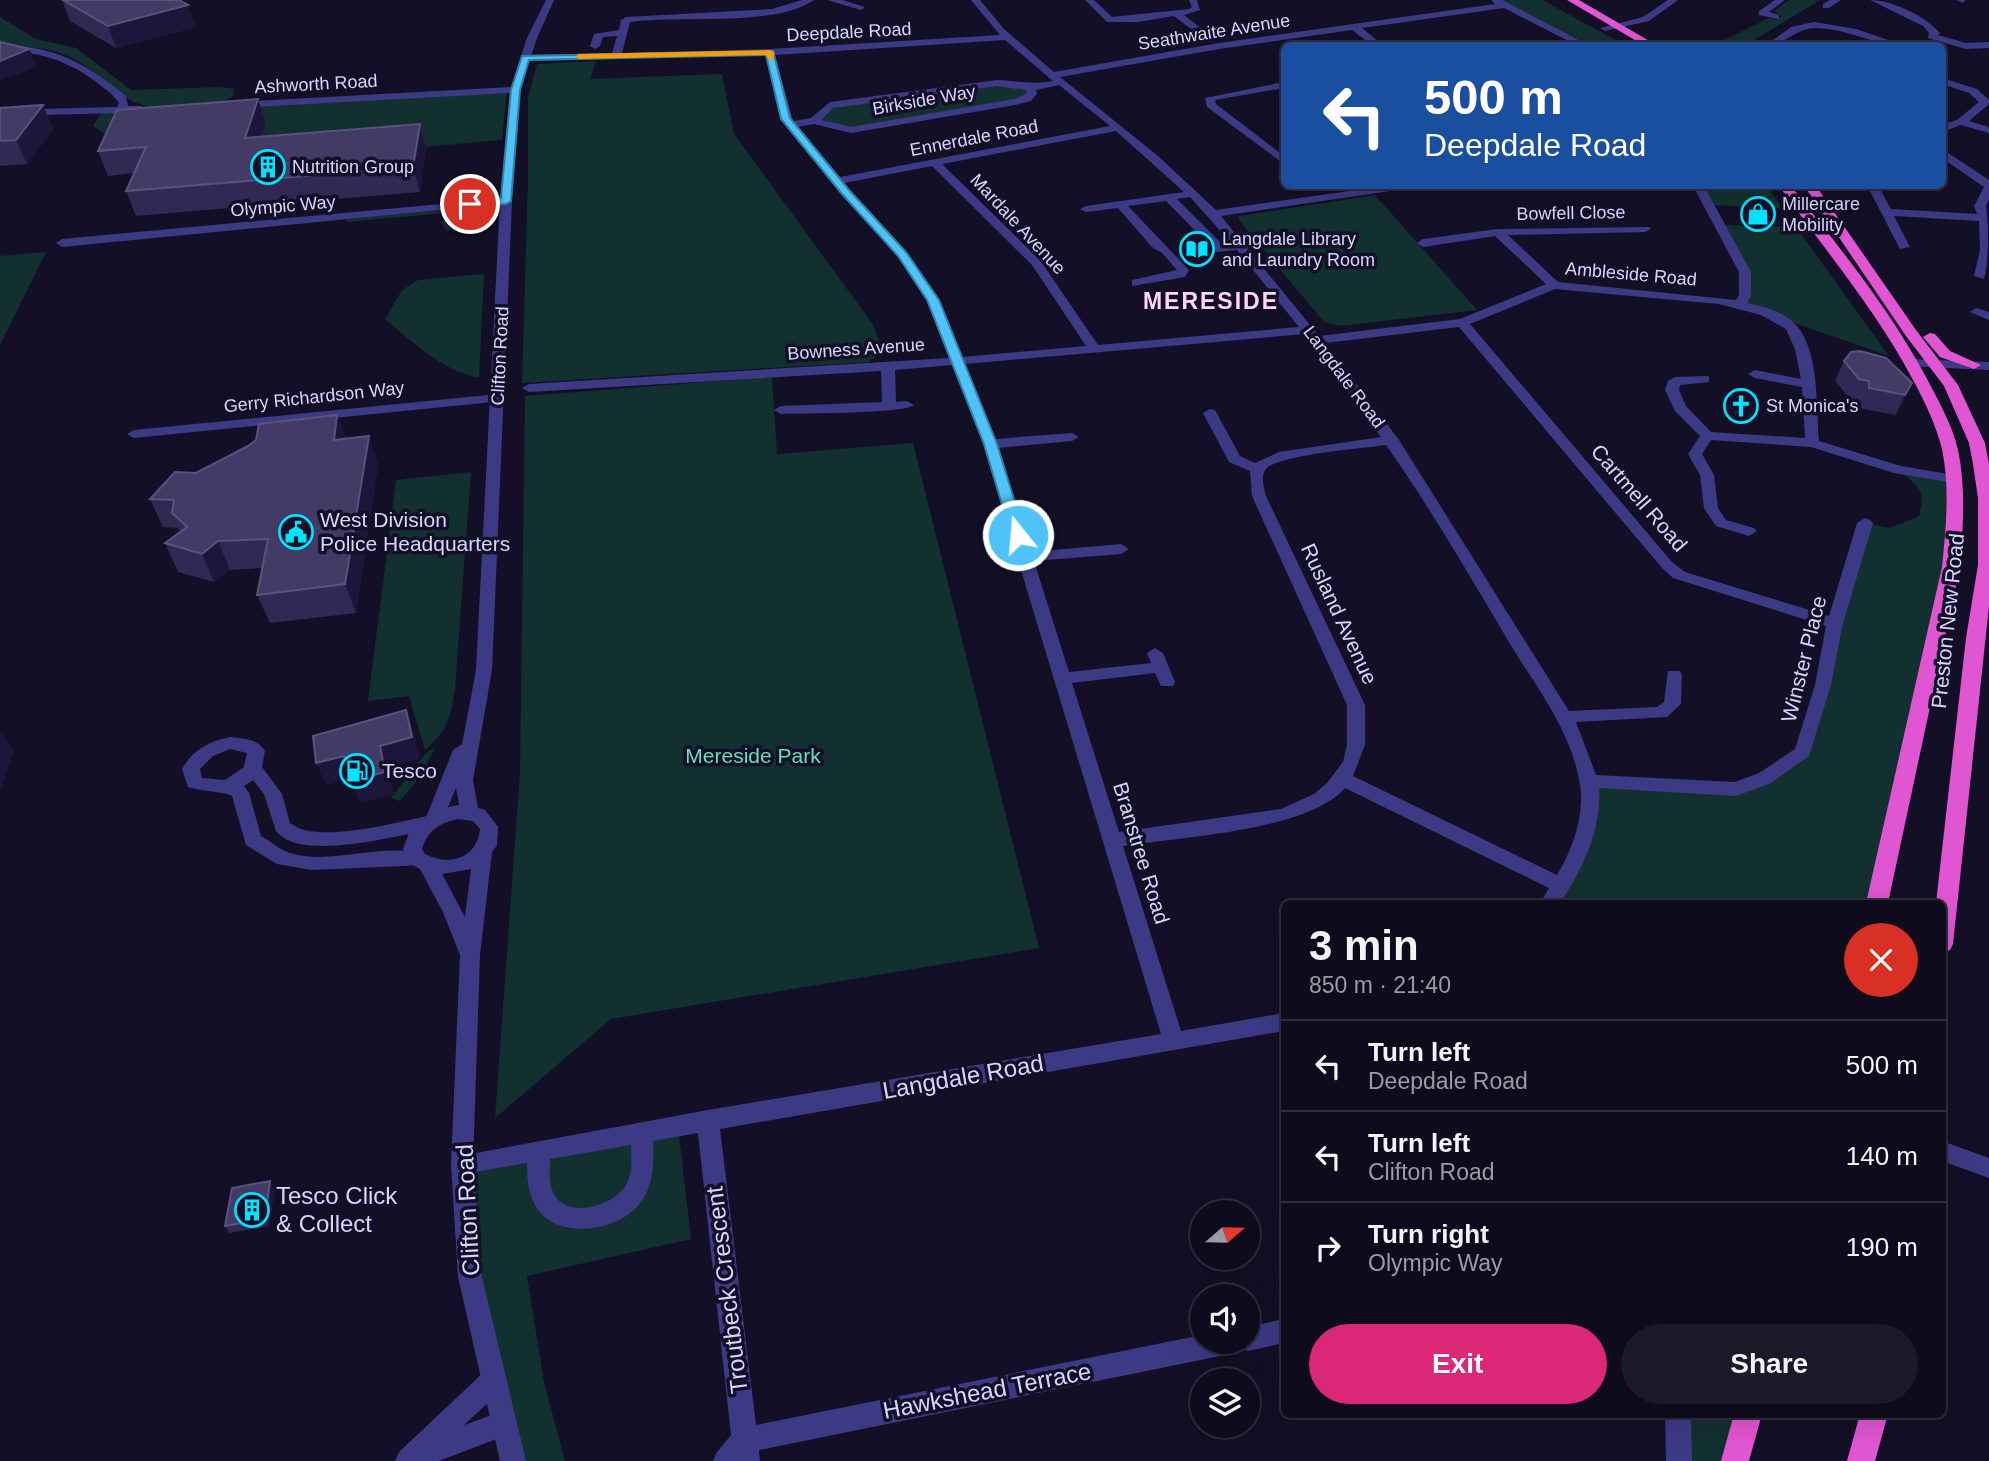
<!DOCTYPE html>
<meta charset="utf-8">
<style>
body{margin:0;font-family:Arial,sans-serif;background:#1c1929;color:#f1f3f6;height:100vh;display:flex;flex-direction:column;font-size:26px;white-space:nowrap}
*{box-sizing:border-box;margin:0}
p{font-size:23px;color:#9b9ba3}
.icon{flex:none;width:38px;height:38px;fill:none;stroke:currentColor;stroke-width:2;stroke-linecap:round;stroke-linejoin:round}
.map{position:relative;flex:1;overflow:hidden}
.drawer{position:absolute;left:1281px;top:900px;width:665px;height:518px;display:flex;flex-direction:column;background:#0e0b1c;border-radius:10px;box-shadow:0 7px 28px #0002,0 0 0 2px #2e2b3b}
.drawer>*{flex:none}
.hud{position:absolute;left:1281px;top:42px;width:665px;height:147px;border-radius:10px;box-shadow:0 7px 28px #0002,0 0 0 2px #2e2b3b;background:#1a4fa0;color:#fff;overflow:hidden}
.needle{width:46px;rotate:70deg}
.fabs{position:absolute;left:1190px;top:1200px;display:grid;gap:14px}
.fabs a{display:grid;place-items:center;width:70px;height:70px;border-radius:50%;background:#0e0b1c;box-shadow:0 7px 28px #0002,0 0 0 2px #2e2b3b;font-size:35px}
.pin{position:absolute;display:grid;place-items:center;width:60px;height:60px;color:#fff;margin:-30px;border:4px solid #fff;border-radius:50%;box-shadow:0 2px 7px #0007}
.me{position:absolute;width:77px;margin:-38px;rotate:343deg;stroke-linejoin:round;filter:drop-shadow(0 0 5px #0008)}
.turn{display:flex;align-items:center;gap:24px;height:147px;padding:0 28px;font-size:32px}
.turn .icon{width:91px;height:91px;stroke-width:2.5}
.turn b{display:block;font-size:49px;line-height:60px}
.round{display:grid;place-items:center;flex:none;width:74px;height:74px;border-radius:37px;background:#1c1929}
.summary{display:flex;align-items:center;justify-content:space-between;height:119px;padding:0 28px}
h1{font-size:42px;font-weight:600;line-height:52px}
.action{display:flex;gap:14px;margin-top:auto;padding:14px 28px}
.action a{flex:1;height:80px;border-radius:42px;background:#db2777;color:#fff;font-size:28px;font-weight:600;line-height:80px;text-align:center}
.action a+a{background:#1c1929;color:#f1f3f6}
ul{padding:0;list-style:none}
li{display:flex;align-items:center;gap:21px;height:91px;padding:0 28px;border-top:2px solid #2e2b3b}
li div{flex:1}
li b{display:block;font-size:26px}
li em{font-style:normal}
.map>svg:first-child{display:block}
.green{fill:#12302f}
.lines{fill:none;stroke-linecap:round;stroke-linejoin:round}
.minor{fill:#3d3a85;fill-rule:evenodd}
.tertiary{fill:#3d3a85;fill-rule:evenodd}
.trunk{fill:#e055d1;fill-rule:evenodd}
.wall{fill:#312854}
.shaded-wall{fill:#1d163a}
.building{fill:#433a66;stroke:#5a527e;stroke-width:2}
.route{fill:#4fc3f7;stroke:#337fa1;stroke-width:2}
.slow{fill:#f59e0b}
.labels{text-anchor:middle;stroke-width:7;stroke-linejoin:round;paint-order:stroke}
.far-street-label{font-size:18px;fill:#d9d4ff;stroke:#130f26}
.far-poi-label{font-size:18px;fill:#d9d4ff;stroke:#130f26;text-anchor:start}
.street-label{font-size:21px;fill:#d9d4ff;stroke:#130f26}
.poi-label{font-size:21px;fill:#d9d4ff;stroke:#130f26;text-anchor:start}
.park-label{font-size:21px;fill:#5fe0c0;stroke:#130f26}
.far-district-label{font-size:23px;font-weight:bold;letter-spacing:2px;fill:#ffd6f0;stroke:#130f26}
.near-street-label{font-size:24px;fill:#d9d4ff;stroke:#130f26}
.near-poi-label{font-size:24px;fill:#d9d4ff;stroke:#130f26;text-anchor:start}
</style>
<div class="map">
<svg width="1989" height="1461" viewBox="0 0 1989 1461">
<rect width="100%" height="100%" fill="#130f26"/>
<g class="green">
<polygon points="1495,0 1542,0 1625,45 1586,45"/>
<polygon points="1789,0 1820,0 1746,45 1712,46 1769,18 1778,19 1781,16 1774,11"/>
<path d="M0 17 36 39 76 48 131 90 221 87 234 89 233 96C222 105 205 104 191 104 177 105 156 110 142 105 115 96 96 68 70 57 48 47 23 46 0 45Z"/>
<polygon points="596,61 590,79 722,74 734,134 872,323 883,350 869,362 522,383 528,179 528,98 537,64"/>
<polygon points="997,83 1031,88 1027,99 851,130 814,121 830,105"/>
<polygon points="507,91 502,140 253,162 265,123 107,135 93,126 103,110"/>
<polygon points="1699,186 1766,186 1783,208 1709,205"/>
<polygon points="1375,195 1477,310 1341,326 1324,322 1239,220 1239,216"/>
<polygon points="487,205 488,221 446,231 442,223 446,213 346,222 346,219"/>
<polygon points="1720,225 1796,227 1889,356 1740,304 1745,272"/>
<polygon points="46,252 0,345 0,256"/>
<path d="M484 274 479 378C441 370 414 343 385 319L402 290 418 280Z"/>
<polygon points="772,377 777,454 913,443 1039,948 611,1019 495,1118 520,772 525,396"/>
<path d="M1899 470 1954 479 1955 503 1877 903H1550L1583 840 1589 781 1736 789 1803 752 1865 523 1890 528 1919 516C1926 489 1919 488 1899 470Z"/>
<path d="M471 472 455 689C450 718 448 731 425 750L409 696 368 701 396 480Z"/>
<path d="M435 747C426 768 416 785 399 801L391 798 426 753Z"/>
<polygon points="678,1126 691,1239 527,1276 544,1382 565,1461 513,1461 462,1164"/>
<polygon points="1678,1414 1748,1414 1735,1461 1692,1461"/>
</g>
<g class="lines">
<g class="minor">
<path d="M802 0H814C777 27 678 15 630 22L622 53 770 49 1000 35 971 0H980L1004 29 1054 72 1219 43 1495 4 1491 0H1502L1590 46H1578L1504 8 1362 28 1384 46H1373L1352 30 1219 49 1060 77 1158 156 1216 210 1385 186H1409L1404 189 1221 216 1319 336 1460 319 1546 284 1495 236 1423 247 1417 243 1423 239 1498 229 1649 227 1651 229 1645 232 1508 235 1558 282 1736 300 1739 295V272L1693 186H1704L1751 272V295L1747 303C1762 306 1780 311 1792 321 1820 345 1816 406 1819 441L1901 466 1954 475 1961 479 1954 483 1894 473 1811 447 1711 440 1702 454 1714 475 1718 508 1726 520 1754 528 1757 531 1749 536 1716 526 1704 508 1700 475 1688 454 1700 436 1675 411 1665 390 1668 381 1675 377 1709 376V382L1680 385 1679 390 1686 406 1711 432 1805 438 1802 387 1755 378 1748 374 1755 370 1801 379 1795 349 1786 329 1761 315 1719 304 1555 289 1470 324 1672 562 1685 572 1829 616 1857 523 1865 518 1870 520 1873 523 1843 623 1831 685 1809 756 1771 783 1736 796 1599 788C1602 830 1582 870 1560 903H1540L1549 888 1345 788C1308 831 1180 837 1123 846L1181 1031 1284 1013V1031L720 1129 756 1425 1202 1335V1342H1248V1327L1284 1319V1343L1248 1351 1240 1348 1230 1354 759 1450 760 1461H713L717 1452 731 1435 698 1133 653 1141C654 1163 654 1185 640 1203 620 1231 560 1240 538 1210 528 1196 527 1179 527 1163L462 1174 454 1171 451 1164 454 1157 708 1110 1161 1034 983 444 952 365 895 370 896 402 907 401 914 405C903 414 802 413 781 414L774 410 781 406 882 402 881 371 529 392 522 388 529 384 949 358 927 300 898 256 842 194 781 119 766 55 525 61 520 58 525 55 612 53 617 36 603 37 600 46 595 49 590 46 594 34 619 30 621 20 626 17 772 9ZM1005 40 1053 81C1033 85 1017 81 997 80L830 102 811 118 793 121 775 55ZM1059 85 1110 126 840 177 798 127 814 124 851 133 1015 105 1031 101 1037 94 1036 90ZM997 86 1026 90 1027 93 1015 99 851 127 821 120 833 108ZM1116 131 1184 192 1086 206 1080 209 1086 212 1118 208 1152 247 1162 253 1177 270 1132 280V286L1185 277 1189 270 1128 206 1166 201 1216 252 1237 250 1299 327 1098 345 1040 260 942 164ZM932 166 1032 265 1086 346 962 357 939 300 906 251 844 183ZM1190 197 1232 244 1223 245 1177 199ZM1459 327 1662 568 1673 578 1826 626 1815 685 1795 749 1759 773 1735 782 1596 775 1576 722 1667 717 1681 704 1682 675 1680 671H1668L1664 702 1657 707 1569 711 1399 440 1325 343ZM1305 334 1381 437 1279 452 1255 463 1240 456 1215 410 1210 409 1203 413 1229 462 1250 471 1252 496 1347 705V745L1343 762 1327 783 1314 794 1281 809 1119 832 1072 683 1155 673 1161 686H1173L1175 682 1163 653 1155 648 1147 653 1151 663 1069 672 1034 561 1121 554 1129 549 1121 544 1031 552 998 448 1072 441 1079 437 1072 433 995 439 965 364ZM1386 445C1431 509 1470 576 1510 644 1537 688 1569 728 1579 779 1586 811 1574 847 1557 875L1353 776 1365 745V705L1266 496C1264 488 1260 476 1266 469 1277 455 1365 448 1386 445ZM631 1145C631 1157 633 1172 627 1183 617 1206 564 1221 553 1192 548 1182 550 1169 550 1159Z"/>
<polygon points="827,0 842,0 865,7 861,10"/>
<polygon points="1085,0 1094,0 1112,17 1189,9 1192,7 1189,0 1197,0 1200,10 1184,15 1216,40 1208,42 1174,16 1138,22 1107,22"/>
<polygon points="1668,0 1678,0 1649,21 1605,31 1600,28 1643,17"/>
<polygon points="1775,0 1785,0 1769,12 1779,15 1779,19 1759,15 1759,11"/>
<polygon points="1830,0 1841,0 1829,8 1823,8 1823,4"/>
<path d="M1870 0C1892 0 1925 16 1940 33L1938 35 1966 43 1989 42V48L1966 49 1928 38 1929 33 1923 26Z"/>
<polygon points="1957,0 1966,0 1962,3"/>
<path d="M1814 22 1856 29 1906 46C1875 46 1847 28 1815 28 1795 28 1784 46 1765 46L1791 27Z"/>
<polygon points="1942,78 1977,89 1989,100 1989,104 1969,121 1989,127 1989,133 1961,125 1942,132 1942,125 1957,120 1979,102 1969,93 1942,84"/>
<polygon points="1284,82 1284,88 1215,100 1216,104 1284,156 1284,164 1207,107 1205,98"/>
<path d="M1942 149 1989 180V199L1986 206C1989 224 1989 261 1984 279L1974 276 1980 250 1979 221 1894 216 1910 247 1900 249 1870 191 1880 189 1891 209 1977 214 1974 206 1984 187 1942 158Z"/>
<polygon points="506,198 510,199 510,203 62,247 56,243 62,239"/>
<polygon points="1976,308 1989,312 1989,320 1970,312"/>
<polygon points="498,394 503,395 503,401 134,438 127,434 134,430"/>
<path d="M230 737C244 739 257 738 265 751L262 767 282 794 290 823C315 845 397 822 428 816L435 818 437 823 435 828 428 830C394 836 300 862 276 831L264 794 253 780 244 786 249 793 261 836C270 841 280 850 290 853 333 866 382 841 426 855L429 860 426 865 312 870 277 864 246 845 232 796C226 792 200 791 188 787L182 769C194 749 208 742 230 737ZM230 749 247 753 244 767 225 780 202 778 200 769 213 756Z"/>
<polygon points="1942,1141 1989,1158 1989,1178 1942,1161"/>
<polygon points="494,1367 503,1371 507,1380 503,1389 464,1425 503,1411 512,1415 516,1424 512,1433 439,1461 395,1461 399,1452 485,1371"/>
<polygon points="1665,1414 1691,1414 1692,1461 1666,1461"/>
</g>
<g class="tertiary">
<path d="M546 0H554L537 38 520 90 512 201 492 670 473 780 478 808 485 810 498 827 497 845 492 852 480 955 473 1164 482 1277 526 1461H500L458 1277 451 1164 460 955 443 912 420 869 411 864 403 849 410 830 427 815 453 750 462 744 476 670 500 201 510 93 236 108 231 105 236 102 511 87 527 38ZM456 788 459 805 448 807ZM458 819 473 821 480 829C477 858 450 867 425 854L422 849C428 830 439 823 458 819ZM471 869 465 917 442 874Z"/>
<path d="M0 44C55 47 83 61 126 96L128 106H141L146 109 141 112 121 113 0 116V110L117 107 119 103C114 95 106 90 99 84 68 60 39 52 0 50Z"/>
<polygon points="1911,359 1989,362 1989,370 1906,366 1904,363"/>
</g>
<g class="trunk">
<polygon points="1567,0 1579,0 1658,46 1645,46"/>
<path d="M1779 186H1791C1839 247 1889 308 1926 377 1938 400 1952 424 1958 450 1966 488 1963 528 1960 567L1888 903H1866L1942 567C1946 528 1950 488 1942 449 1936 425 1925 402 1913 380 1876 310 1825 250 1779 186Z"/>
<polygon points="1804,186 1816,186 1916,330 1958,385 1985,443 1989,464 1989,606 1953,944 1950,950 1942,953 1942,903 1936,903 1966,638 1978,565 1978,498 1973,464 1969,443 1944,386 1906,336"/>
<polygon points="1930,333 1935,334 1950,351 1981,365 1974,369 1940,357 1923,337"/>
<polygon points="1734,1414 1762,1414 1749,1461 1721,1461"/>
<polygon points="1860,1414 1888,1414 1875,1461 1847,1461"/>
</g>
</g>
<g class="wall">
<polygon points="62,0 188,5 196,27 116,48 70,21"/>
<polygon points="258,99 266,123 262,137 420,124 426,148 420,192 136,216 126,191 134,173 108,176 98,151"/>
<polygon points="43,105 53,129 27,164 0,166 0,108"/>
<polygon points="1844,361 1912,383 1902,404 1895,415 1859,408 1860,401 1850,399 1835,381"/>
<polygon points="337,415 346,439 378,464 356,613 270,623 257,595 263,568 230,570 214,582 178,572 165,543 180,532 178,528 163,527 150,499 248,446 256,440"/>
<polygon points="275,1187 269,1226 229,1233 225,1226"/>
</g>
<g class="shaded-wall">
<polygon points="188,5 196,27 116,48 108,26"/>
<polygon points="29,49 37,66 0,81 0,61"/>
<polygon points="258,99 266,123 253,162 245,138"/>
<polygon points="43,105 53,129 27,164 16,140"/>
<polygon points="420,124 426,148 420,192 413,167"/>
<polygon points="1912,383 1902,404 1895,415 1905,395"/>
<polygon points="337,415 347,443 334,440"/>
<polygon points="369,436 378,464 356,613 345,584"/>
<polygon points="218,541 230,570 214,582 202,554"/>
<polygon points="406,710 414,732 420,759 389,768 394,794 360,803 351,781 380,746"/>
<polygon points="1,729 14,751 0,792 0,731"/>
<polygon points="344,756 353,778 326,785 316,763"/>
<polygon points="270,1181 275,1187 269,1226 265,1219"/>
</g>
<g class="building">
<polygon points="63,0 179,0 188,5 108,26"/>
<polygon points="0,42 29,49 0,61"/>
<polygon points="258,99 245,138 420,124 413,167 126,191 146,147 98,151 117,110"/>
<polygon points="43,105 16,140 0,141 0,108"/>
<polygon points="1860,351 1886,358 1912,383 1905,395 1869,388 1869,381 1859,379 1844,361 1851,352"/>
<polygon points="337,415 334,440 369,436 345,584 257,595 268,539 218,541 202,554 165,543 187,527 172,513 174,500 150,499 175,472 196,473 248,446 256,440 259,424"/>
<polygon points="406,710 412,737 380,746 385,772 351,781 344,756 316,763 313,736"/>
<polygon points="270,1181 265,1219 225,1226 232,1188"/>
</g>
<polygon class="route" points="773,51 790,118 849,190 906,252 939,300 997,444 1025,535 1023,538 1018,539 1011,535 984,444 927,300 898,256 842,194 781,119 766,55 529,60 520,90 511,201 506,204 470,207 464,204 470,201 501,198 511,90 522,56"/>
<polygon class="slow" points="770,50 774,52 774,59 768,59 766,55 579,59 575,57 579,54"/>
<defs>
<g id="building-ring" transform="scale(1.75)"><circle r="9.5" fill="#130f26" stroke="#00e5ff" stroke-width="1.5"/><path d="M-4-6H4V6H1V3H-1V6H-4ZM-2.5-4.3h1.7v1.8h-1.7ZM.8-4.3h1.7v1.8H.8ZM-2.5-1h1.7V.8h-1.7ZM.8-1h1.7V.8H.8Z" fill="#00e5ff"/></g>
<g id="shop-ring" transform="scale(1.75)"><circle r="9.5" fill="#130f26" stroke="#00e5ff" stroke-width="1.5"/><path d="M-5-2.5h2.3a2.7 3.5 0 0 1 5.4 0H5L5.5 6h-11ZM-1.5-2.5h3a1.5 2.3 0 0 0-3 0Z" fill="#00e5ff"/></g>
<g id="library-ring" transform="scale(1.75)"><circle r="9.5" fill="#130f26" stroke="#00e5ff" stroke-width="1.5"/><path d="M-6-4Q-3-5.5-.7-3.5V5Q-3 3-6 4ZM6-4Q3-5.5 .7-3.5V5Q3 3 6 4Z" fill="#00e5ff"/></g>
<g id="church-ring" transform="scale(1.75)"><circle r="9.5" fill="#130f26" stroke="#00e5ff" stroke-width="1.5"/><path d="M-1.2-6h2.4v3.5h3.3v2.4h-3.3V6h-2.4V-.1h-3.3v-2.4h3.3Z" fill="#00e5ff"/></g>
<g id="civic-ring" transform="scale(1.75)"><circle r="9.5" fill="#130f26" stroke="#00e5ff" stroke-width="1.5"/><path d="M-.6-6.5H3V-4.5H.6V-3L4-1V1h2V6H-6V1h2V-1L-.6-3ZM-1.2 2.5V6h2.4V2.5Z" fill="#00e5ff"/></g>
<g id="fuel-ring" transform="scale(1.75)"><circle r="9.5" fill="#130f26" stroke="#00e5ff" stroke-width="1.5"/><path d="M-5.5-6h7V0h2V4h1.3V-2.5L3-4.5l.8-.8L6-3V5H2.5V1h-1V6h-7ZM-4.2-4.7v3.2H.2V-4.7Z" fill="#00e5ff"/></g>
</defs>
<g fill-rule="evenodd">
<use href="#building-ring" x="268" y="167"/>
<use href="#shop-ring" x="1758" y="214"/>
<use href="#library-ring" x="1197" y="249"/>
<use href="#church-ring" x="1741" y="406"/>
<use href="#civic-ring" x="296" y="532"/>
<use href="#fuel-ring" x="357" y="771"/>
<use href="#building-ring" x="252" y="1210"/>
</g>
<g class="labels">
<g class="far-street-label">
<text transform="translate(849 32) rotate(-3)" y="6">Deepdale Road</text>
<text transform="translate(1214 32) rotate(-9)" y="6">Seathwaite Avenue</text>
<text transform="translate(316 84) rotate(-3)" y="6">Ashworth Road</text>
<text transform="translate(924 100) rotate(-10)" y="6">Birkside Way</text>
<text transform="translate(974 138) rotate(-11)" y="6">Ennerdale Road</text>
<text transform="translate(283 206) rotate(-5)" y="6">Olympic Way</text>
<text transform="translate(1571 213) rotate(-1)" y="6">Bowfell Close</text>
<text transform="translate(1018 224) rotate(47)" y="6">Mardale Avenue</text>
<text transform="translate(1631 274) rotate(5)" y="6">Ambleside Road</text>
<text transform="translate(856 349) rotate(-4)" y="6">Bowness Avenue</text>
<text transform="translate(500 356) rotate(-87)" y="6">Clifton Road</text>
<text transform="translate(1344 377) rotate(53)" y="6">Langdale Road</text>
<text transform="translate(314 397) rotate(-6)" y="6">Gerry Richardson Way</text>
</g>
<g class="far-poi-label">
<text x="292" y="173">Nutrition Group</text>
<text x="1782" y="210">Millercare<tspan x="1782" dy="21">Mobility</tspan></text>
<text x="1222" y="245">Langdale Library<tspan x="1222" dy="21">and Laundry Room</tspan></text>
<text x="1766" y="412">St Monica's</text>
</g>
<g class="street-label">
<text transform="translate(1639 498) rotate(49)" y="7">Cartmell Road</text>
<text transform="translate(1339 614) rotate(65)" y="7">Rusland Avenue</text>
<text transform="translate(1948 621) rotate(-84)" y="7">Preston New Road</text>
<text transform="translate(1804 659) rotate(-76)" y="7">Winster Place</text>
<text transform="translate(1141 853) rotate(73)" y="7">Branstree Road</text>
</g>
<g class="poi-label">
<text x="320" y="527">West Division<tspan x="320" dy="24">Police Headquarters</tspan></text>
<text x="382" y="778">Tesco</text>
</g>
<g class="park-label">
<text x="753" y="763">Mereside Park</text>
</g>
<g class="far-district-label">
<text x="1211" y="309">MERESIDE</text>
</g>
<g class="near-street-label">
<text transform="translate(963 1077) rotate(-10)" y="8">Langdale Road</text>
<text transform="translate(468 1210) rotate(-93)" y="8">Clifton Road</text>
<text transform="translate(727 1290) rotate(-97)" y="8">Troutbeck Crescent</text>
<text transform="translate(987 1391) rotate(-11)" y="8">Hawkshead Terrace</text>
</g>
<g class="near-poi-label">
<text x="276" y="1204">Tesco Click<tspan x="276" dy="28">&amp; Collect</tspan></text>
</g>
</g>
</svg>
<div class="fabs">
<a><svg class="needle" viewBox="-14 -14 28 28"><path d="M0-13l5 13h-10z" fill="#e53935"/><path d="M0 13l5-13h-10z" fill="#9b9ba3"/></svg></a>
<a><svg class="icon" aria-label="sound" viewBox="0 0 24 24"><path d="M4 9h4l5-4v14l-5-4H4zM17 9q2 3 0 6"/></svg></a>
<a><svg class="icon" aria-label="layers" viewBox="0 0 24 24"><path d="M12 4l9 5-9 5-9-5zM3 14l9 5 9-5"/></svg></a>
</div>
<div class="pin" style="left:470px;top:204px;background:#d93025"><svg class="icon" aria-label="arrive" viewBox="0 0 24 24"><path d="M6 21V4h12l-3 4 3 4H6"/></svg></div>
<svg class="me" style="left:1018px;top:535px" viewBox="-20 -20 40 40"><circle r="17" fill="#4fc3f7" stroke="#fff" stroke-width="3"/><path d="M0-11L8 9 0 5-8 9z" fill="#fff"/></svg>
<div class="hud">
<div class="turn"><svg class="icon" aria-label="left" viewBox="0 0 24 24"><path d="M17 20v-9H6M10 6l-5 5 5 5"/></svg><div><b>500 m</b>Deepdale Road</div></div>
</div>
<section class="drawer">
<div class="summary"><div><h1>3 min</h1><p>850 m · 21:40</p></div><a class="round" style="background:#d93025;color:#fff"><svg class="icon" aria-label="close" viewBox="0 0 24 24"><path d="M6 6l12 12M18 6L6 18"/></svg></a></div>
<ul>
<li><svg class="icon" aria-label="left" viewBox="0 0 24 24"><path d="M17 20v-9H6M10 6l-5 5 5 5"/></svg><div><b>Turn left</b><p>Deepdale Road</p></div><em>500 m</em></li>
<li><svg class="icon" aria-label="left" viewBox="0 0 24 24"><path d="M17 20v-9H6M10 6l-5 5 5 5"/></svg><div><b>Turn left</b><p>Clifton Road</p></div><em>140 m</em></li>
<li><svg class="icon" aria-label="right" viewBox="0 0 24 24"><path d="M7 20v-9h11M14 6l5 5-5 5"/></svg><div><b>Turn right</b><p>Olympic Way</p></div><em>190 m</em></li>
</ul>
<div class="action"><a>Exit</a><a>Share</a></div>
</section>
</div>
